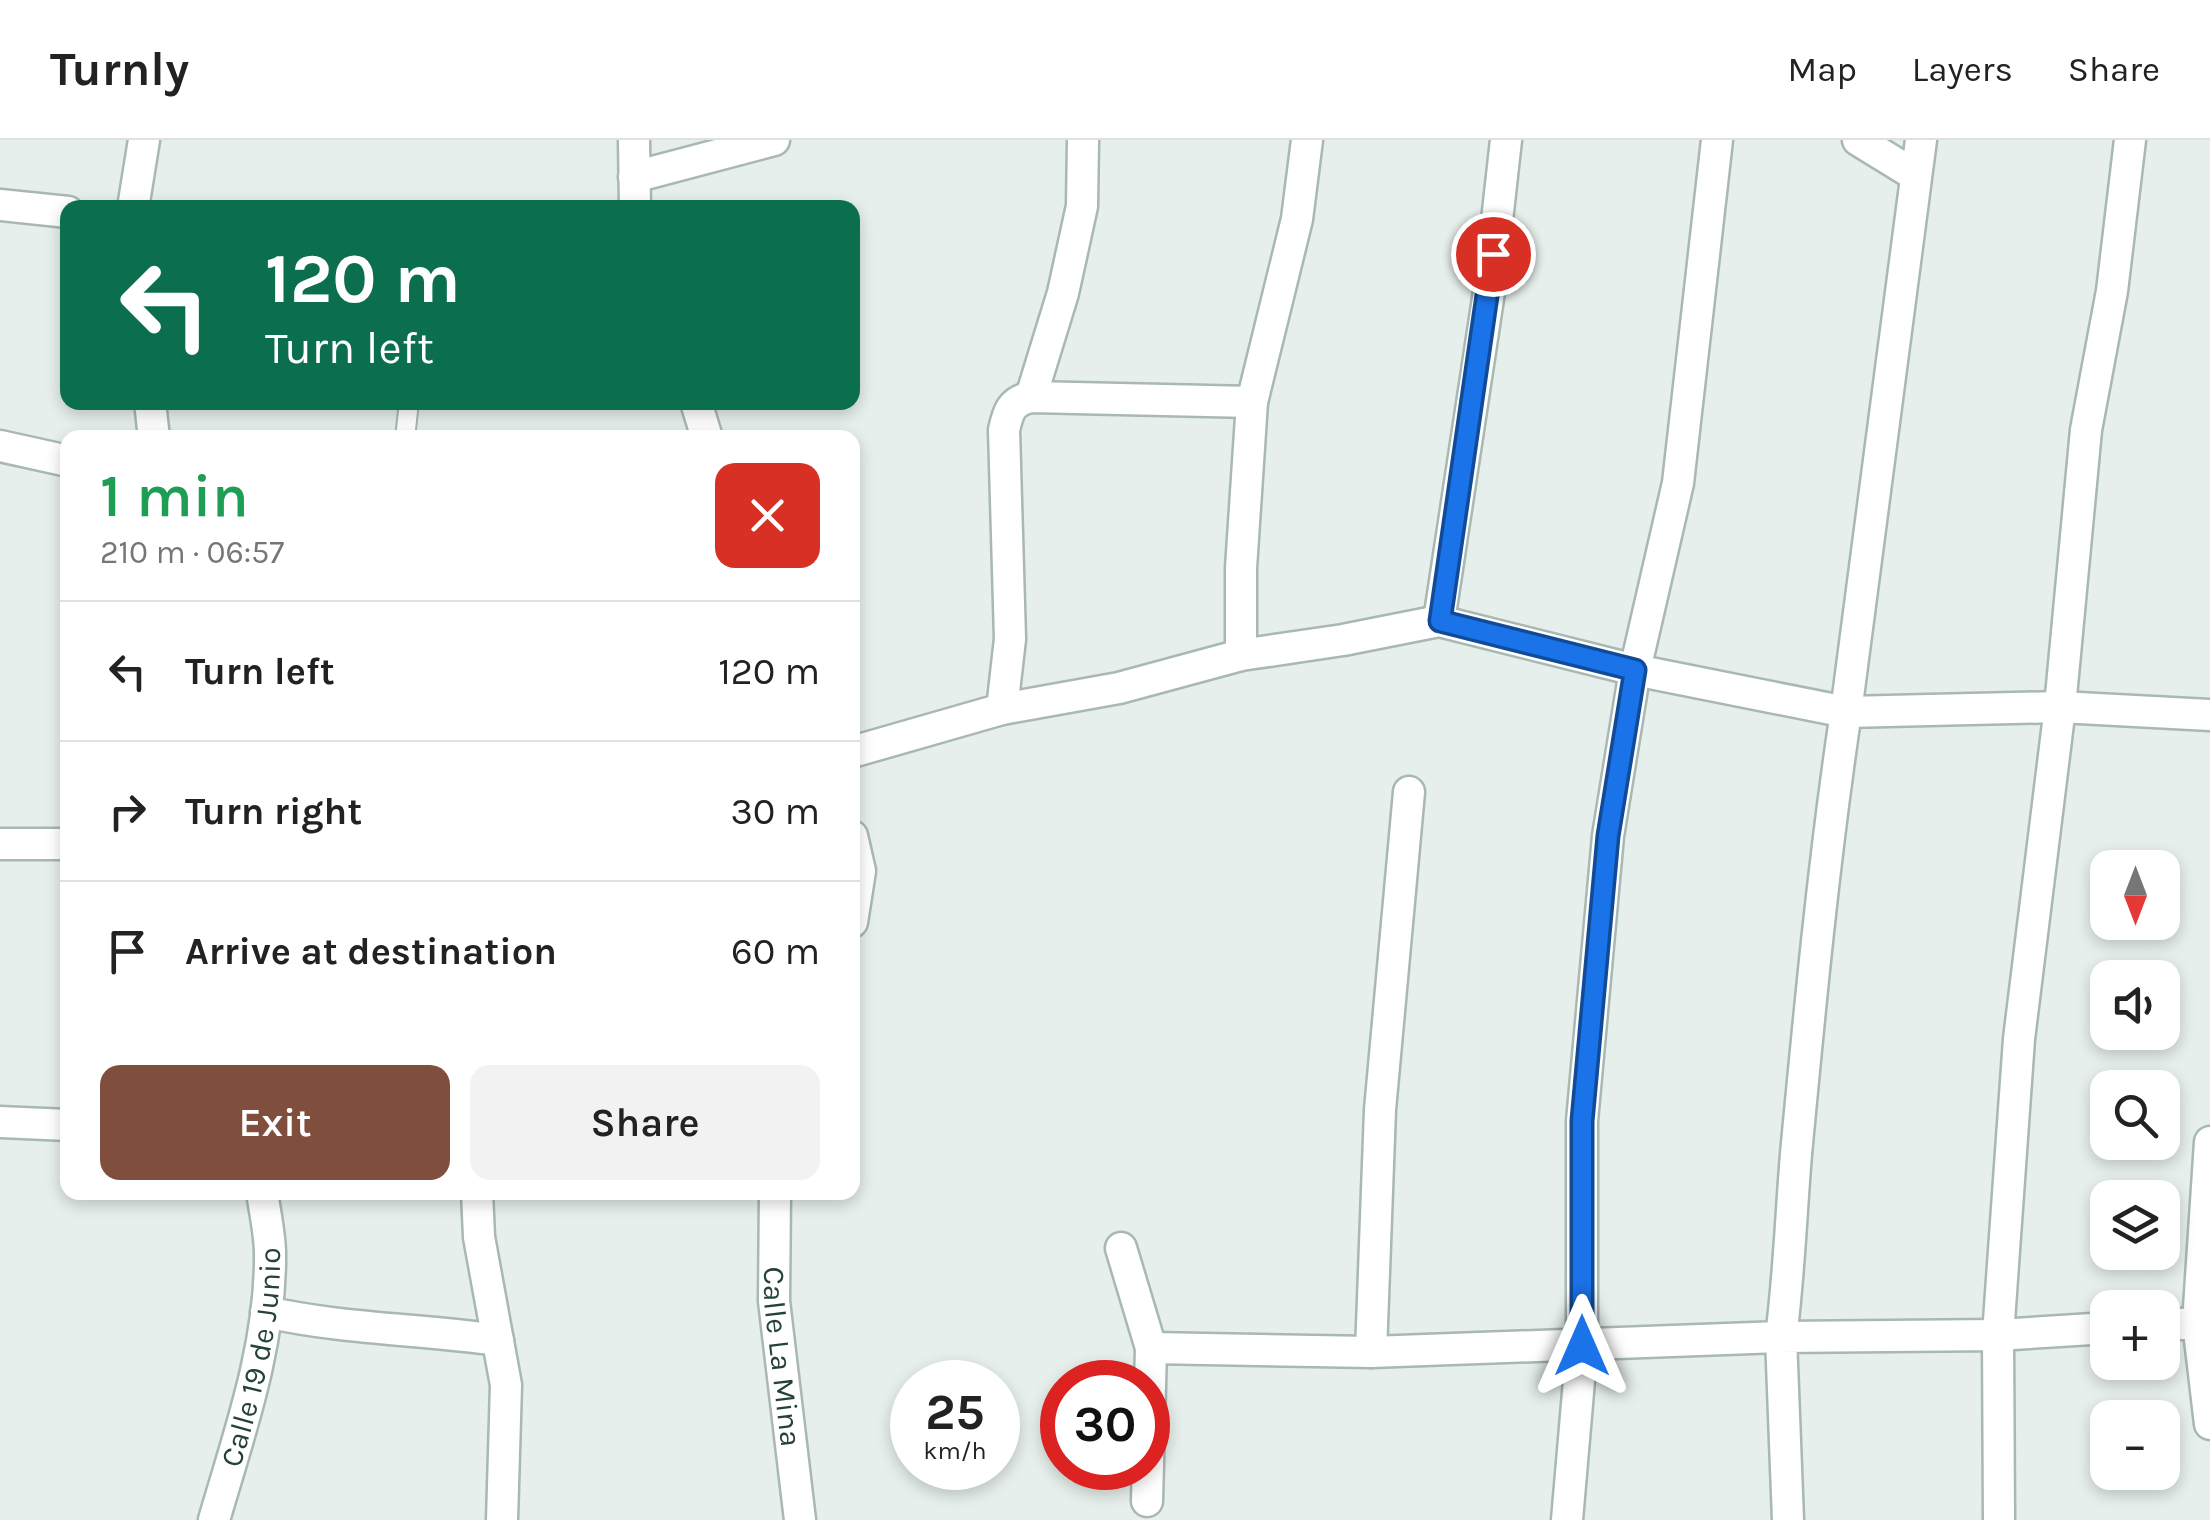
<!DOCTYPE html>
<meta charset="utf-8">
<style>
body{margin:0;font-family:Karla,sans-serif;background:#f2f2f2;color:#222;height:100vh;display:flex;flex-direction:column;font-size:38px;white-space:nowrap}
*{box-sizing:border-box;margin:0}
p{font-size:32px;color:#767676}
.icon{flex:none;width:55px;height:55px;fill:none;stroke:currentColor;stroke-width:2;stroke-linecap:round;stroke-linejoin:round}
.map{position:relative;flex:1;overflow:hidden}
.panel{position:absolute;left:60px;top:290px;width:800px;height:770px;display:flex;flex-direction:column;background:#fff;border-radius:20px;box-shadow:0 5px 15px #0003}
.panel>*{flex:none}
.banner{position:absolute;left:60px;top:60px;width:800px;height:210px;border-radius:20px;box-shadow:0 5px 15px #0003;background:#0b6e4f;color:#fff;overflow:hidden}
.needle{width:65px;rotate:180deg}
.controls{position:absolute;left:2090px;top:710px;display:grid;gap:20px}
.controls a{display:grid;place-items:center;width:90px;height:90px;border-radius:20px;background:#fff;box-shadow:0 5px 15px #0003;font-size:50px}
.speed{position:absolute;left:890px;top:1220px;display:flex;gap:20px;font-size:50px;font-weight:700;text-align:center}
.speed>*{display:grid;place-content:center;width:130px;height:130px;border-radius:50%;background:#fff;box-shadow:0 5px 15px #0003;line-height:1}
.speed small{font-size:25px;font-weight:400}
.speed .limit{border:15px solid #d22;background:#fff;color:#111}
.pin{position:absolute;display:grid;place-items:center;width:85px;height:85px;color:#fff;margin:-42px;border:5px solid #fff;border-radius:50%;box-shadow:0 2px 10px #0007}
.me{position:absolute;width:110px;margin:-55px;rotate:0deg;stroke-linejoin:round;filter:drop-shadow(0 0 8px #0008)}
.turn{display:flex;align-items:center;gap:35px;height:210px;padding:0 40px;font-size:45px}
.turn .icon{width:130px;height:130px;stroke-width:2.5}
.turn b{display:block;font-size:70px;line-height:85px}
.round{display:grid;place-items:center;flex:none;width:105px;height:105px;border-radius:20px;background:#f2f2f2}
.summary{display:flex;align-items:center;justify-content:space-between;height:170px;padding:0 40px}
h1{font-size:60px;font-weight:600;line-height:75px;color:#1e9e55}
.action{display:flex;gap:20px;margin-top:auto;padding:20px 40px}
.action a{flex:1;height:115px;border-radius:20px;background:#804e3d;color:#fff;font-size:40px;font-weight:600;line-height:115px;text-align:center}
.action a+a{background:#f2f2f2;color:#222}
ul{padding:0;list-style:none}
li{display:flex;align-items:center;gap:30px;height:140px;padding:0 40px;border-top:2px solid #e0e0e0}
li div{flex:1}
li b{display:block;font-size:38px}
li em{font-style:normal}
header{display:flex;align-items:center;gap:60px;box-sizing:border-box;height:140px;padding:0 50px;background:#fff;border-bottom:2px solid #e0e0e0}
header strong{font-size:48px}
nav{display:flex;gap:55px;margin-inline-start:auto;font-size:35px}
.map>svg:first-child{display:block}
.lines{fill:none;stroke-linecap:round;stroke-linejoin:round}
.lane-casing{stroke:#a8b8b2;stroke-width:22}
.street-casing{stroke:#a8b8b2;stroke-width:35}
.lane{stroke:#fff;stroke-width:18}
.street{stroke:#fff;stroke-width:30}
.route-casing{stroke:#114b97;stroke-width:25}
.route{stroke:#1a73e8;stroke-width:18}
.labels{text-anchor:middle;stroke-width:8;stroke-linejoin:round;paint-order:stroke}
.street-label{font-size:30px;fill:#24423a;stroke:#f7fbf9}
</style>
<header>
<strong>Turnly</strong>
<nav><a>Map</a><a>Layers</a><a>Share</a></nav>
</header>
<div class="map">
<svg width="2210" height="1380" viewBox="0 0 2210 1380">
<rect width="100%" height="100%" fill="#e6efeb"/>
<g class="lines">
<g class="lane-casing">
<polyline id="lane" points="405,298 409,262"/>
</g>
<g class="street-casing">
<g id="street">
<polyline points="634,0 635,68"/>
<polyline points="1307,0 1297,79 1252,262 1241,428 1241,515 1343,500 1439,481 1635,530 1846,572 1921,0"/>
<polyline points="1858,0 1915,35"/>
<polyline points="634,37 774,0"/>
<polyline points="0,65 68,72"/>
<polyline points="133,68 144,0"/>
<polyline points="1031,257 1063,153 1082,66 1083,0"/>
<polyline points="150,262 154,298"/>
<polyline points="696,262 707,298"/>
<polyline points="0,306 68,321"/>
<polyline points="1439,481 1489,152 1506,0"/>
<path d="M1002 569 1010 499 1004 290C1008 272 1011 261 1031 257L1252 262"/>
<polyline points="852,612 1002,569 1119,548 1241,515"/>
<polyline points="852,696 860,731 852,782"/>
<polyline points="0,704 68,704"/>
<polyline points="0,982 68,985"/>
<polyline points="2210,1002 2198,1183 2210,1182"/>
<polyline points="477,1052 479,1097 506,1245 502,1380"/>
<path id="s1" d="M775 1052 774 1161 800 1380"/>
<polyline points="1121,1108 1151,1208 1147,1361"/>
<path d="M266 1172C343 1189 420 1189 498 1200"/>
<polyline points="2162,1185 2198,1183 2210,1284"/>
<polyline points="2108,1188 1998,1195 2019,899 2060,567 2086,290 2112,151 2130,0"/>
<path d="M1151 1208 1371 1212 1781 1197C1789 1136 1791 1075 1796 1014 1810 866 1824 718 1846 572L2060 567 2210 575"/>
<polyline points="1371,1212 1380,970 1409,652"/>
<path id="s2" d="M214 1380C239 1294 271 1205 270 1114 270 1094 265 1073 262 1052"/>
<polyline points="1567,1380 1582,1206 1582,981 1608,696 1635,530 1678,343 1717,0"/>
<polyline points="1788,1380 1781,1197 1998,1195 1999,1380"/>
</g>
</g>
<use href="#lane" class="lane"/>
<use href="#street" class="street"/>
</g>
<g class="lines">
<g class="route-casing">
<polyline id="route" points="1493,114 1440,481 1635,530 1608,696 1582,981 1582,1206"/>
</g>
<use href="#route" class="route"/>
</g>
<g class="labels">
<g class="street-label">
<text dy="10" stroke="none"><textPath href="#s2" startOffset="168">Calle 19 de Junio</textPath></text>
<text dy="10" stroke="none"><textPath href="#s1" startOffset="165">Calle La Mina</textPath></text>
</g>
</g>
</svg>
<div class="controls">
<a><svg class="needle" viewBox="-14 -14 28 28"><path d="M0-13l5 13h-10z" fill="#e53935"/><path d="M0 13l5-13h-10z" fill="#767676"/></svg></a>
<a><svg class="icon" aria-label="sound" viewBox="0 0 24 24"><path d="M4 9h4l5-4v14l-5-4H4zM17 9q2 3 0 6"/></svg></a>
<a><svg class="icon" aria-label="search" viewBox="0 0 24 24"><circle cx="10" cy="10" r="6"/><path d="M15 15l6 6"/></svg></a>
<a><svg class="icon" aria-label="layers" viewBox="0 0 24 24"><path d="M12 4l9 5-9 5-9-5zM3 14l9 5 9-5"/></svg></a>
<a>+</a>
<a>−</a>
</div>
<div class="speed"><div>25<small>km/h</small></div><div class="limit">30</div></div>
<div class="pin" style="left:1493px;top:114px;background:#d93025"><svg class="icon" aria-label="arrive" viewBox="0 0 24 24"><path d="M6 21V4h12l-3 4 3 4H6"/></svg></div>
<svg class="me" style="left:1582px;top:1206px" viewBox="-20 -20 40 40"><path d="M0-17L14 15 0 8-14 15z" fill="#1a73e8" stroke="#fff" stroke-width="4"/></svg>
<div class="banner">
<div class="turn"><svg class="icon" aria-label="left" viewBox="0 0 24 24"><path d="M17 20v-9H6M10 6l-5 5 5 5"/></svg><div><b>120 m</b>Turn left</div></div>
</div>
<section class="panel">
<div class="summary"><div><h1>1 min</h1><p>210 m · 06:57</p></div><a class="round" style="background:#d93025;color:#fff"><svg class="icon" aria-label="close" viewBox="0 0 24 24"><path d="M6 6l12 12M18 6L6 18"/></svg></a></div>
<ul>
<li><svg class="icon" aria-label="left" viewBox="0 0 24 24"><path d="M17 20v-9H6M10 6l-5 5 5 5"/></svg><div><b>Turn left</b></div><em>120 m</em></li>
<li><svg class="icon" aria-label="right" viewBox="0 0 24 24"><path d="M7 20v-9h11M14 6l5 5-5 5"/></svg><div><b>Turn right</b></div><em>30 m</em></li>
<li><svg class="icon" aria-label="arrive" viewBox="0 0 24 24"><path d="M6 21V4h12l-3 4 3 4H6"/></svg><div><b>Arrive at destination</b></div><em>60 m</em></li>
</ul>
<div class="action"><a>Exit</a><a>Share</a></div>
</section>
</div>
